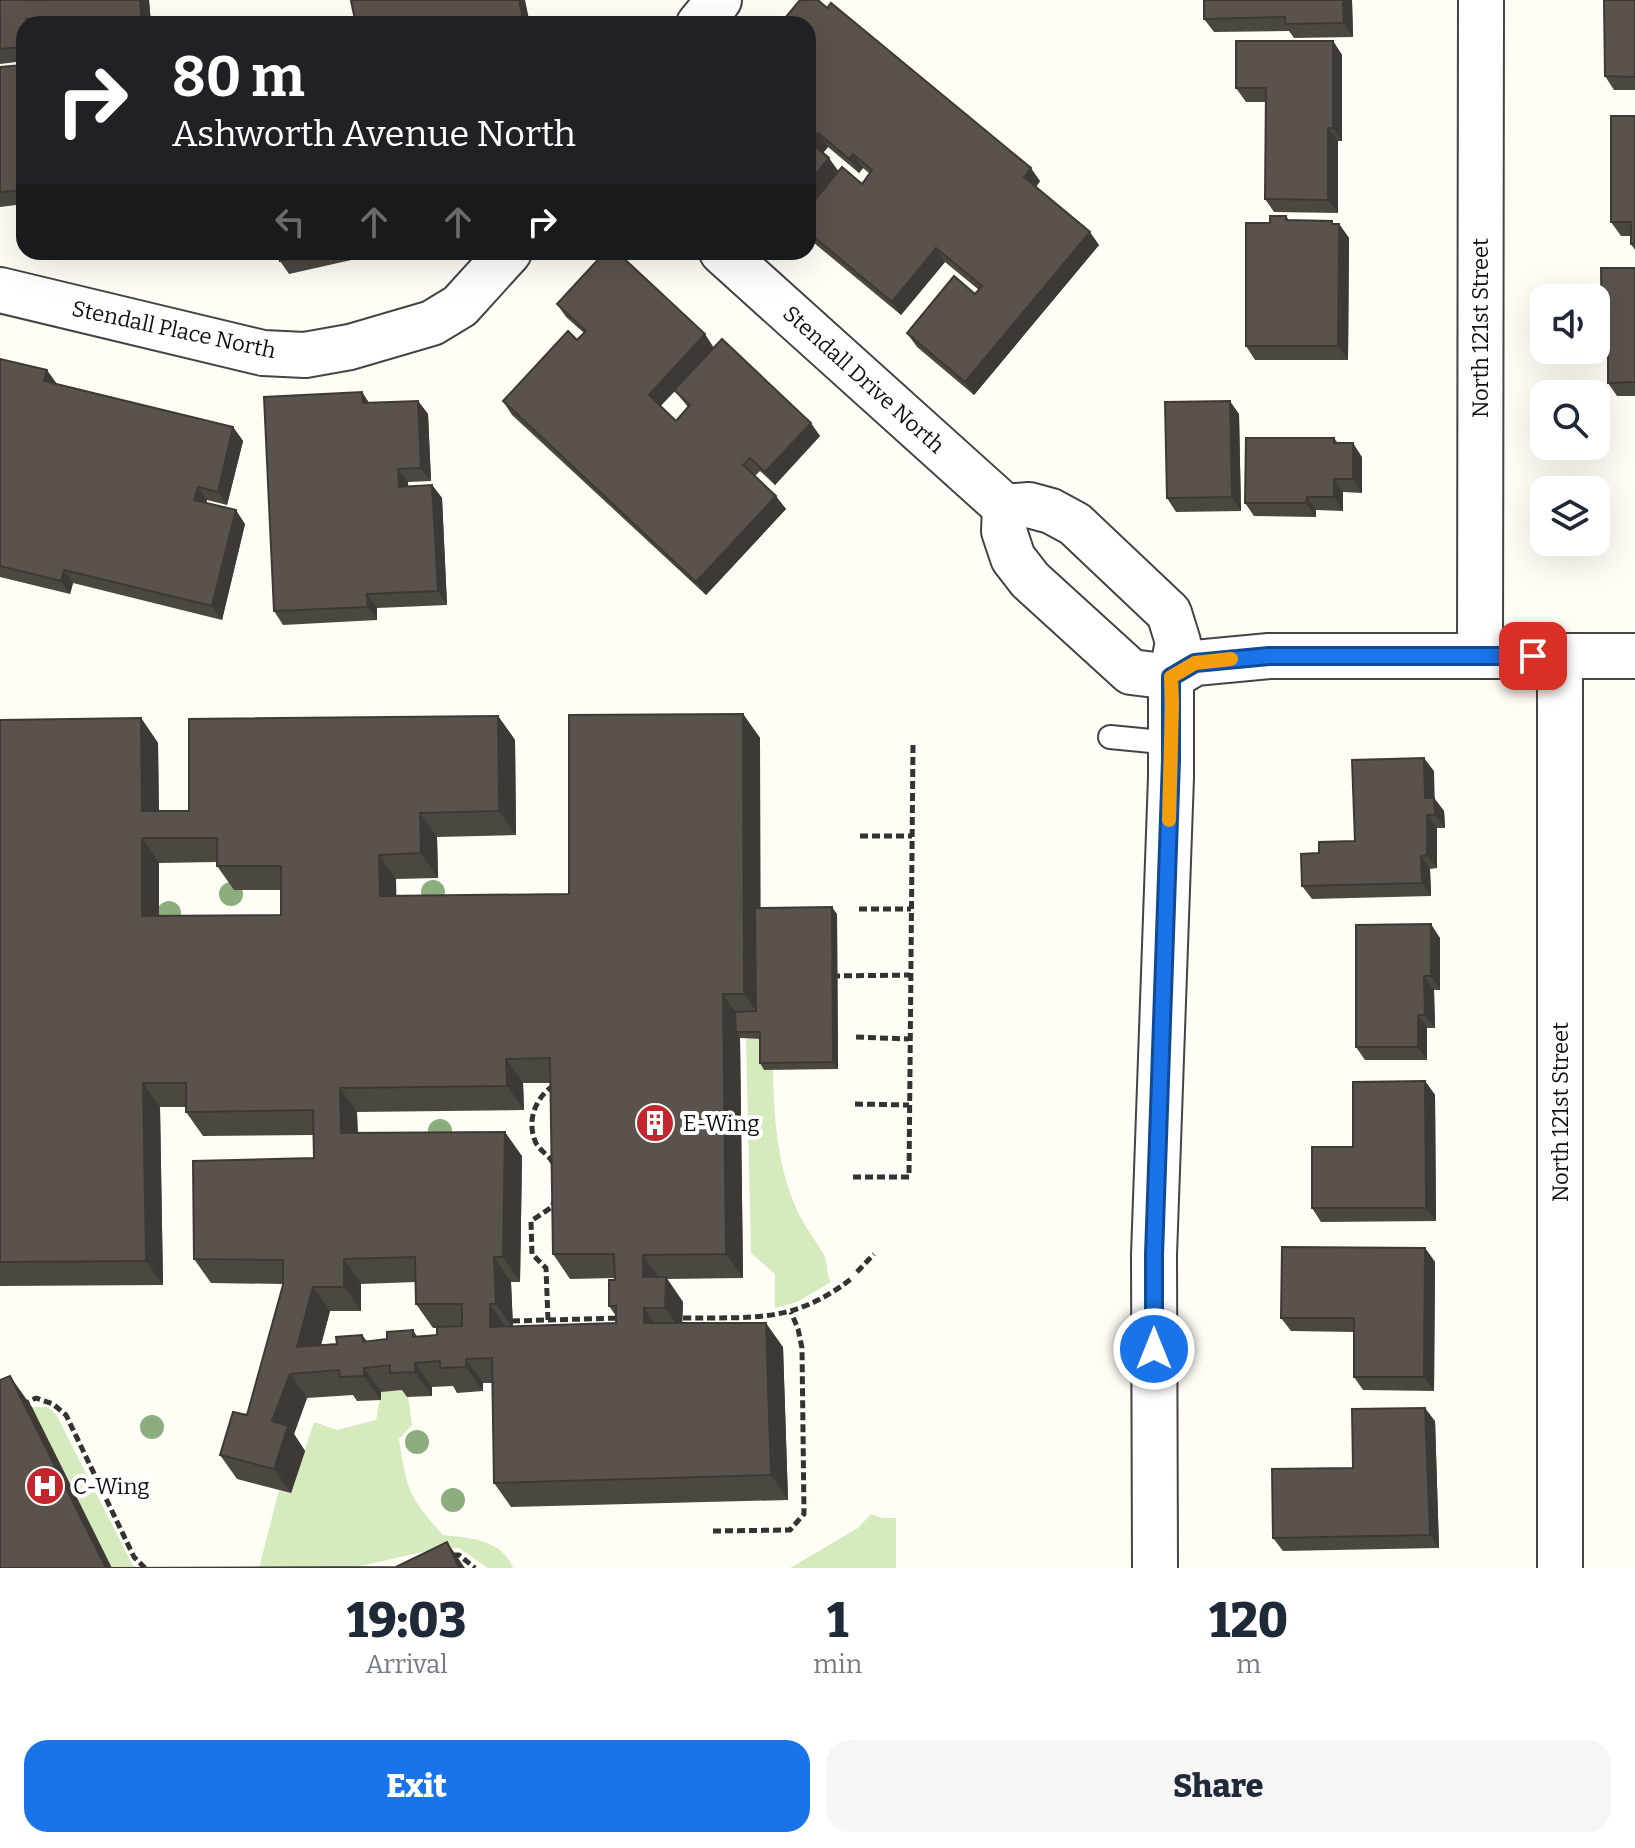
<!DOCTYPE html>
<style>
body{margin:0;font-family:Bitter,serif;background:#f6f6f7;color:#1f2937;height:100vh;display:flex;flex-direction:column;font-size:30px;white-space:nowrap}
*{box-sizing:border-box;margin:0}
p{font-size:26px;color:#747a83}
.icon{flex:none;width:44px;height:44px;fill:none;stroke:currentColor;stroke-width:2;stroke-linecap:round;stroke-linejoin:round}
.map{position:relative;height:1568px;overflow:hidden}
.sheet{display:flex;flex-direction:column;background:#fff;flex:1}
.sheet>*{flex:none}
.hud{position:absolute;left:16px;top:16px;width:800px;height:244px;border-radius:24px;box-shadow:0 8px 32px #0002;background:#202124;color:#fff;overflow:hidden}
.controls{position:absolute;left:1530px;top:284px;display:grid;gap:16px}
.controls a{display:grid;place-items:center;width:80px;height:80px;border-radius:16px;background:#fff;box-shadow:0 8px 32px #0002;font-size:40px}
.pin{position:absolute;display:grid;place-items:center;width:68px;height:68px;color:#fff;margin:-34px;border-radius:16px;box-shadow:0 4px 12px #0006}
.me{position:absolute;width:88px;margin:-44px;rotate:0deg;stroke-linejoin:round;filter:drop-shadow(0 0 6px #0008)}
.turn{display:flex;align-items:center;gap:28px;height:168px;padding:0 24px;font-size:36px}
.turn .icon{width:104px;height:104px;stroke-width:2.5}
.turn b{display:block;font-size:56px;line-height:68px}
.lanes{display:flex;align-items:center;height:76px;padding:0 24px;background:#0003;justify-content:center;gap:40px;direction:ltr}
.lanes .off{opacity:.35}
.eta{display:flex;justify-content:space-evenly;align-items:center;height:136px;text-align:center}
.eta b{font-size:48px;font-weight:800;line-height:56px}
.action{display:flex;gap:16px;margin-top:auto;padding:16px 24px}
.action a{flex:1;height:92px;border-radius:24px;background:#1a73e8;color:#fff;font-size:32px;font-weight:800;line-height:92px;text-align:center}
.action a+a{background:#f6f6f7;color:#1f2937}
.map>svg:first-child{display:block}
.green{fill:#d5ebbd}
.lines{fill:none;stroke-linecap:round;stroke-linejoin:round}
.lane-casing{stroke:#444;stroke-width:26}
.street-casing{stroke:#444;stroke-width:48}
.path{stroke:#333;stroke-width:5;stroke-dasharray:8 4;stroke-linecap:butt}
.lane{stroke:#fff;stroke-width:22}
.street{stroke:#fff;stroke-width:44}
.tree{fill:#8dad7f}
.wall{fill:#4d4742;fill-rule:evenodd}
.shaded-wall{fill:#3f3936}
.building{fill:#5a524d;stroke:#3f3936;stroke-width:2;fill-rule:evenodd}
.route-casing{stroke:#114b97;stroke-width:20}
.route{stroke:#1a73e8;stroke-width:14}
.slow{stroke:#f59e0b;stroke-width:14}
.labels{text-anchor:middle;stroke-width:8;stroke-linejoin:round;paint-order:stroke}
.street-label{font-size:22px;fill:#111;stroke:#fff}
.poi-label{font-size:22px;fill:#111;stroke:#fff;text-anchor:start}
</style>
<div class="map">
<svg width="1635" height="1568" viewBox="0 0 1635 1568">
<rect width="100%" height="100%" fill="#fffdf5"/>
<g class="green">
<path d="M746 1039H765V1069H773C774 1119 777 1165 797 1210 804 1226 815 1239 823 1253 829 1263 825 1273 831 1282L797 1302 775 1308V1274L751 1253Z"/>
<path d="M407 1389 412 1425 399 1439C407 1490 408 1496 443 1535 469 1538 502 1539 513 1568H488L459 1548 436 1549 352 1568H259L279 1490 291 1493 314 1422 337 1430 376 1420 381 1392Z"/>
<polygon points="32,1407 47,1407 56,1414 134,1568 112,1568"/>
<polygon points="871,1514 882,1518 896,1518 896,1568 790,1568 858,1528"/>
</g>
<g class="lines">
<g class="lane-casing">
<polyline id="lane" points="1110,737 1172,743"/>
</g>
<g class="street-casing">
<g id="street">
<polyline points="699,24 719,0"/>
<polyline points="722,252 1005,507 1029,505 1051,511 1075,524 1169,613 1178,642 1171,677 1171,777 1154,1255 1155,1568"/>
<polyline points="0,290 263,353 305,355 350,347 432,323 460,306 509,252"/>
<polyline points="1005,507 1004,531 1013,558 1030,580 1131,672 1171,677"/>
<polyline points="1480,656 1481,0"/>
<polyline points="1171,677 1195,663 1269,656 1635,656"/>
<polyline points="1560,1568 1560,655"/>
</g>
</g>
<g class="path">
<polyline points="860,836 912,836"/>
<polyline points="859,909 911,909"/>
<polyline points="832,976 910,975"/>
<polyline points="856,1037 909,1039"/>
<polyline points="855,1104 909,1105"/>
<path d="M553 1163C549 1155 540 1151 536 1143 526 1121 535 1098 554 1085"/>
<polyline points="853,1177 909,1177 913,744"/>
<polyline points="857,1272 874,1254"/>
<path d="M683 1318C752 1317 793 1324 851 1279"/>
<polyline points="548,1320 546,1268 532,1254 531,1221 552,1207 555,1199"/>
<polyline points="512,1321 621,1318"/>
<polyline points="22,1405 36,1398 53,1404 66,1415 134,1557 145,1568"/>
<polyline points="713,1531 790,1530 804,1514 802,1348 798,1329 791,1312"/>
<polyline points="453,1555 459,1555 475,1568"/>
</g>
<use href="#lane" class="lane"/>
<use href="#street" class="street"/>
</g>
<g class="tree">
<circle cx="433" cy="892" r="12"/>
<circle cx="231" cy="894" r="12"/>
<circle cx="169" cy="913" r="12"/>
<circle cx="440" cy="1131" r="12"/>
<circle cx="152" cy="1427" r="12"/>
<circle cx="417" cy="1442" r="12"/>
<circle cx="453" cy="1500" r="12"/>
</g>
<g class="wall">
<polygon points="0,0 149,0 151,24 24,24 24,61 0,64"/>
<polygon points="1204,0 1352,0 1353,37 1294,38 1289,31 1214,32 1204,19"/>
<polygon points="1635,0 1635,90 1614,90 1605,76"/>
<path d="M808 24 1040 181 1036 187 1099 245 974 395 917 347 907 333 975 294 979 290 945 262 901 315 808 238ZM828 147 859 173 863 168 870 174 862 184 839 172 823 153Z"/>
<polygon points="1333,41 1342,55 1342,141 1338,141 1338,213 1274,212 1265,199 1266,102 1246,102 1236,88"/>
<polygon points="0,67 24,68 24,204 0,207"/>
<polygon points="1635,116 1635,250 1631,244 1631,236 1621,236 1611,222"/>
<polygon points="1286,216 1289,220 1339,224 1349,238 1348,360 1255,360 1246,346 1270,223"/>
<polygon points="278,252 387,252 289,274 280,261"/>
<polygon points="1635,268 1635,396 1617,396 1608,383 1608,360 1602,352"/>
<path d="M557 304 714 348 820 436 775 485 760 471 755 476 786 509 706 595 512 415 503 401 584 333 566 317ZM675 391 688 407 676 421 660 406Z"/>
<polygon points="0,359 57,384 233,427 243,441 227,505 207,500 206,503 245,524 222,620 73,583 70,594 0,577"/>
<polygon points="362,392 369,403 418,401 428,414 431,481 408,482 408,486 432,485 442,498 447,605 377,608 377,620 283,625 274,611"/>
<polygon points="1239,414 1241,511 1176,512 1167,498"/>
<polygon points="1334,438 1338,443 1362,457 1362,493 1343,492 1343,511 1316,510 1316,517 1254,516 1245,503"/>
<path d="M743 714 760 738V908L837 914 838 1069 764 1070 760 1063V1039L740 1038 743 1278 667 1279 683 1302 682 1323 783 1347 788 1500 511 1507 494 1483 493 1383H483V1391L457 1393 453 1386 432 1387V1396L407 1397 402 1390 381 1392V1400L357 1401 353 1395 307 1398 294 1434 305 1451 291 1493 237 1479 220 1455 247 1415 283 1284 211 1283 194 1259 314 1158 313 1135 203 1136 186 1112V1107H160L163 1285 0 1286V720L141 718 158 743 159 811H189L498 716 515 740 516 835 437 837 438 878 396 879V896L569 894ZM217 862V866L234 890H281V915L159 916V863ZM523 1083H551L553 1254 570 1279 615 1278 609 1306 616 1316V1323L513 1327 511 1282H520L522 1156 358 1133 357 1112 524 1110ZM416 1282V1304L433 1328H437V1335L417 1336 413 1330 387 1339 367 1341 362 1335 337 1344 321 1345 330 1311H361V1284Z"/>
<polygon points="1434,771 1434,798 1444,811 1445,828 1437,828 1437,868 1430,869 1431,896 1312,899 1302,886 1319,853 1355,841"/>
<polygon points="1440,938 1440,990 1434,990 1435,1028 1427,1028 1427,1060 1365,1060 1356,1047"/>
<polygon points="1425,1081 1435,1095 1436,1221 1321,1222 1312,1208 1353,1147"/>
<polygon points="1425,1248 1435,1262 1434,1391 1363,1390 1354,1377 1354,1332 1291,1331 1281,1318"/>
<polygon points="1435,1421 1439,1548 1283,1551 1273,1538 1353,1468"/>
</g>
<g class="shaded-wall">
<polygon points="140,0 149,0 151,24 142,24"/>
<polygon points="519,0 525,0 530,24 524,24"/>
<polygon points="1343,0 1352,0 1353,37 1344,23"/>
<polygon points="1333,41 1342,55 1342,141 1333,128"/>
<polygon points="1328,128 1338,141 1338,213 1328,200"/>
<polygon points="818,133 828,147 820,156 811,143"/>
<polygon points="853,154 863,168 859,173 849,159"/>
<polygon points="829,158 839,172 808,210 808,184"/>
<polygon points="1031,168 1040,181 1033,191 1024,177"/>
<polygon points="1332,221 1339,231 1339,224 1349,238 1348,360 1338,346"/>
<polygon points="1090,232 1099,245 974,395 965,382"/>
<polygon points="936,248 945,262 901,315 892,302"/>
<polygon points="705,334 714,348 658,409 649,395"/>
<polygon points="47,370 57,384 44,381"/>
<polygon points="362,392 371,406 363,403"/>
<polygon points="418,401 428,414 431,481 421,468"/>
<polygon points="1230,401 1239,414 1241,511 1232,497"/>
<polygon points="811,423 820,436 775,485 765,472"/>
<polygon points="233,427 243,441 227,505 218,492"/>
<polygon points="1353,443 1362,457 1362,493 1353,479"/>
<polygon points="398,469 408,482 409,500 399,487"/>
<polygon points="1334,479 1343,492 1343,511 1334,497"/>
<polygon points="432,485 442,498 447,605 438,591"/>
<polygon points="198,487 207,500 203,513 194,500"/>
<polygon points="776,496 786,509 706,595 696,582"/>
<polygon points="1307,497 1316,510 1316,517 1306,503"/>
<polygon points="236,510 245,524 222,620 212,606"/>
<polygon points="64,570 73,583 70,594 61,581"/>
<polygon points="367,594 377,608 377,620 368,607"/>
<polygon points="743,714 760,738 761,1018 744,994"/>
<polygon points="498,716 515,740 516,835 499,811"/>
<polygon points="141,718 158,743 159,835 142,811"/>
<polygon points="1424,758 1434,771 1435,811 1425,798"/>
<polygon points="1434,798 1444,811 1445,828 1435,815"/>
<polygon points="420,813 437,837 438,878 421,853"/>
<polygon points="1427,815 1437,828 1437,868 1427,855"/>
<polygon points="142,838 159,863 159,941 142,916"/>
<polygon points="379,855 396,879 397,920 380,896"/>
<polygon points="1421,856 1430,869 1431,896 1422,883"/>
<polygon points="832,907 837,914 838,1069 833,1062"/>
<polygon points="1431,924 1440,938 1440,990 1431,976"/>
<polygon points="1424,976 1434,990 1435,1028 1425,1015"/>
<polygon points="723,994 740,1019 736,1032 740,1038 743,1278 726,1254"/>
<polygon points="1418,1015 1427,1028 1427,1060 1418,1047"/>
<polygon points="506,1059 523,1083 524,1110 507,1086"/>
<polygon points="1425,1081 1435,1095 1436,1221 1426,1208"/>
<polygon points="143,1083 160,1107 163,1285 146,1261"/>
<polygon points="340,1088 357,1112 358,1157 341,1133"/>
<polygon points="505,1132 522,1156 520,1282 503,1257"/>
<polygon points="1425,1248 1435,1262 1434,1391 1424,1377"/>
<polygon points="643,1255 660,1279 643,1277"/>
<polygon points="494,1257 511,1282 513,1329 496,1304"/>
<polygon points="344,1259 361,1284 361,1311 344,1287"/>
<polygon points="666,1277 683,1302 682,1332 665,1308"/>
<polygon points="313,1287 330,1311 314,1371 297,1347"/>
<polygon points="490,1304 507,1329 490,1327"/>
<polygon points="644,1308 661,1332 644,1323"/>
<polygon points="766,1323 783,1347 788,1500 771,1475"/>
<polygon points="466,1359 483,1383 483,1391 466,1367"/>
<polygon points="415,1363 432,1387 432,1396 415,1372"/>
<polygon points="364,1368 381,1392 381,1400 364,1376"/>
<polygon points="290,1374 307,1398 294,1434 305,1451 291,1493 274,1469 272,1421"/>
<polygon points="10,1376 32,1407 112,1568 106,1568"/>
<polygon points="1425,1408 1435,1421 1439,1548 1430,1535"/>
<polygon points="447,1542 465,1568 459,1568"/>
</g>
<g class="building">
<polygon points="0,0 140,0 142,24 38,24 37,18 26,19 26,24 24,24 24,47 0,49"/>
<polygon points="355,0 519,0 524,24 356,24 351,1"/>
<polygon points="800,0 818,0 827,8 831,3 1031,168 1024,177 1090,232 965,382 907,333 954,276 975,294 982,286 936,248 892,302 808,232 808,208 842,167 862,184 872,170 853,154 849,159 818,133 811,143 829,158 808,184 808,24 780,24"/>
<polygon points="1204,0 1343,0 1344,23 1285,24 1285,17 1204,19"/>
<polygon points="1604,0 1635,0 1635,77 1605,76"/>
<polygon points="1236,41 1333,41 1333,128 1328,128 1328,200 1265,199 1266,88 1236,88"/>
<polygon points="22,65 24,84 24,190 0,192 0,67"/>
<polygon points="1611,116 1635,116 1635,243 1631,244 1631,222 1611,222"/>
<polygon points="1270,216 1286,216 1286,220 1332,221 1332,224 1339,224 1338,346 1246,346 1246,223 1270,223"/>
<polygon points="278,252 319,252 280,261"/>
<polygon points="605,252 617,252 705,334 649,395 676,421 690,405 674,390 722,339 811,423 765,472 750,458 743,465 776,496 696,582 503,401 568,331 577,340 586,331 557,304"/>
<polygon points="1601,268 1635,268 1635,382 1608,383 1608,352 1602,352"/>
<polygon points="0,359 47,370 44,381 233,427 218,492 198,487 194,500 236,510 212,606 64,570 61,581 0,566"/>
<polygon points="362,392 363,403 418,401 421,468 398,469 399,487 432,485 438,591 367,594 368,607 274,611 264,397"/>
<polygon points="1230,401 1232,497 1167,498 1165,402"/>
<polygon points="1246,438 1334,438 1334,443 1353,443 1353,479 1334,479 1334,497 1307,497 1306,503 1245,503"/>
<path d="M743 714 744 994H723L726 1254 643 1255V1277H666L665 1308H644V1323H766L771 1475 494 1483 492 1358 466 1359V1367L440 1368V1361L415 1363V1372L390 1373V1365L364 1368V1376L340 1377 339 1370 290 1374 272 1421 288 1426 274 1469 220 1455 233 1412 247 1415 283 1285V1260L194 1259 193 1161 314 1158 313 1110 186 1112V1083H143L146 1261 0 1262V720L141 718 142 811H189V719L498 716 499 811 420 813 421 853 379 855 380 896 569 894V715ZM142 838H217V866H281V915L142 916ZM550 1058 553 1254H614L615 1280H609V1306H616V1323L490 1327V1304H496L494 1257H503L505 1132 341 1133 340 1088 507 1086 506 1059ZM415 1257 416 1304H462V1326L437 1327V1335L413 1337V1330L387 1332V1339L363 1342 362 1335 336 1337 337 1344 297 1347 313 1287H344V1259Z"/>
<polygon points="1424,758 1425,798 1434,798 1435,815 1427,815 1427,855 1421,856 1422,883 1302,886 1301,854 1319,853 1319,842 1355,841 1352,760"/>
<polygon points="832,907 833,1062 760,1063 760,1032 736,1032 735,1012 756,1011 755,908"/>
<polygon points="1431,924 1431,976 1424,976 1425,1015 1418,1015 1418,1047 1356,1047 1356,925"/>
<polygon points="1425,1081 1426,1208 1312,1208 1312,1147 1353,1147 1353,1082"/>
<polygon points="1282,1247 1425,1248 1424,1377 1354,1377 1354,1318 1281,1318"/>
<polygon points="10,1376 106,1568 396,1567 447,1542 459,1568 0,1568 0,1380"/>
<polygon points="1425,1408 1430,1535 1273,1538 1272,1469 1353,1468 1352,1409"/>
</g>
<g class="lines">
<g class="route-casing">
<polyline id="route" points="1154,1349 1154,1255 1171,760 1171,677 1195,663 1269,656 1533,656"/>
</g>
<use href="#route" class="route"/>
<polyline class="slow" points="1169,820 1172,704 1171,677 1195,663 1231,659"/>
</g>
<defs>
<g id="building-disc" transform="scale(2)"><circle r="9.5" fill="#c4262e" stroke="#fff"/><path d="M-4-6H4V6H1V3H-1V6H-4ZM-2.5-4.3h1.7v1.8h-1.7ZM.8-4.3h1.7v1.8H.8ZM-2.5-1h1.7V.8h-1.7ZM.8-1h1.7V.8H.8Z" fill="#fff"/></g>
<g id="hospital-disc" transform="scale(2)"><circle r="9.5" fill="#c4262e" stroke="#fff"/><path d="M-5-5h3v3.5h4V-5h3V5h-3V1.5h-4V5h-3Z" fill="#fff"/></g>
</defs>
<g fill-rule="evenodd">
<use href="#building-disc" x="655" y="1123"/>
<use href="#hospital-disc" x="45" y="1486"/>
</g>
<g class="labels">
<g class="street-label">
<text transform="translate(1480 328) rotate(-90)" y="8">North 121st Street</text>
<text transform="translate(174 329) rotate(12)" y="8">Stendall Place North</text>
<text transform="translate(864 379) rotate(42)" y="8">Stendall Drive North</text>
<text transform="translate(1560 1112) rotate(-90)" y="8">North 121st Street</text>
</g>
<g class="poi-label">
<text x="683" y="1131">E-Wing</text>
<text x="73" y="1494">C-Wing</text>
</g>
</g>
</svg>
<div class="controls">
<a><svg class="icon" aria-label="sound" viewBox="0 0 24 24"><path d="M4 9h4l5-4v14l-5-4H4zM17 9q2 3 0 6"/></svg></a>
<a><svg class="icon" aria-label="search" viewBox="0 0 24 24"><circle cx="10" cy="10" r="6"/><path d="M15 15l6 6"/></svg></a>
<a><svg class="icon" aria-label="layers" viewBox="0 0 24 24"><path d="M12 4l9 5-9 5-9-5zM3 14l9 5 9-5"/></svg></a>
</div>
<div class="pin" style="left:1533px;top:656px;background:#d93025"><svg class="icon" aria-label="arrive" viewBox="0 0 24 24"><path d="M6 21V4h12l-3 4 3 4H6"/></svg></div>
<svg class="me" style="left:1154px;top:1349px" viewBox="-20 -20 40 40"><circle r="17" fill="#1a73e8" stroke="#fff" stroke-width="3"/><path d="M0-11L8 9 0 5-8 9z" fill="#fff"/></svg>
<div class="hud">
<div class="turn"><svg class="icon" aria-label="right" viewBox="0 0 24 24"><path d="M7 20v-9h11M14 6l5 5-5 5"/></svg><div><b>80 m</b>Ashworth Avenue North</div></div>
<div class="lanes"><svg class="icon off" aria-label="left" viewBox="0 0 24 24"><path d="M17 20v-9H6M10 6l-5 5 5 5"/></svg><svg class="icon off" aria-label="ahead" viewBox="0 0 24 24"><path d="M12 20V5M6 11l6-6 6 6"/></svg><svg class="icon off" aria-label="ahead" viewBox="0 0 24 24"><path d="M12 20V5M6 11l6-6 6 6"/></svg><svg class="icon" aria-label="right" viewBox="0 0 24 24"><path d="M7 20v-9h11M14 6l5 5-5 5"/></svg></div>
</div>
</div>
<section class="sheet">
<div class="eta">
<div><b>19:03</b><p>Arrival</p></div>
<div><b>1</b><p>min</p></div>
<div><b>120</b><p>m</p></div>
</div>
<div class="action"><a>Exit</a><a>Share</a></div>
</section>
